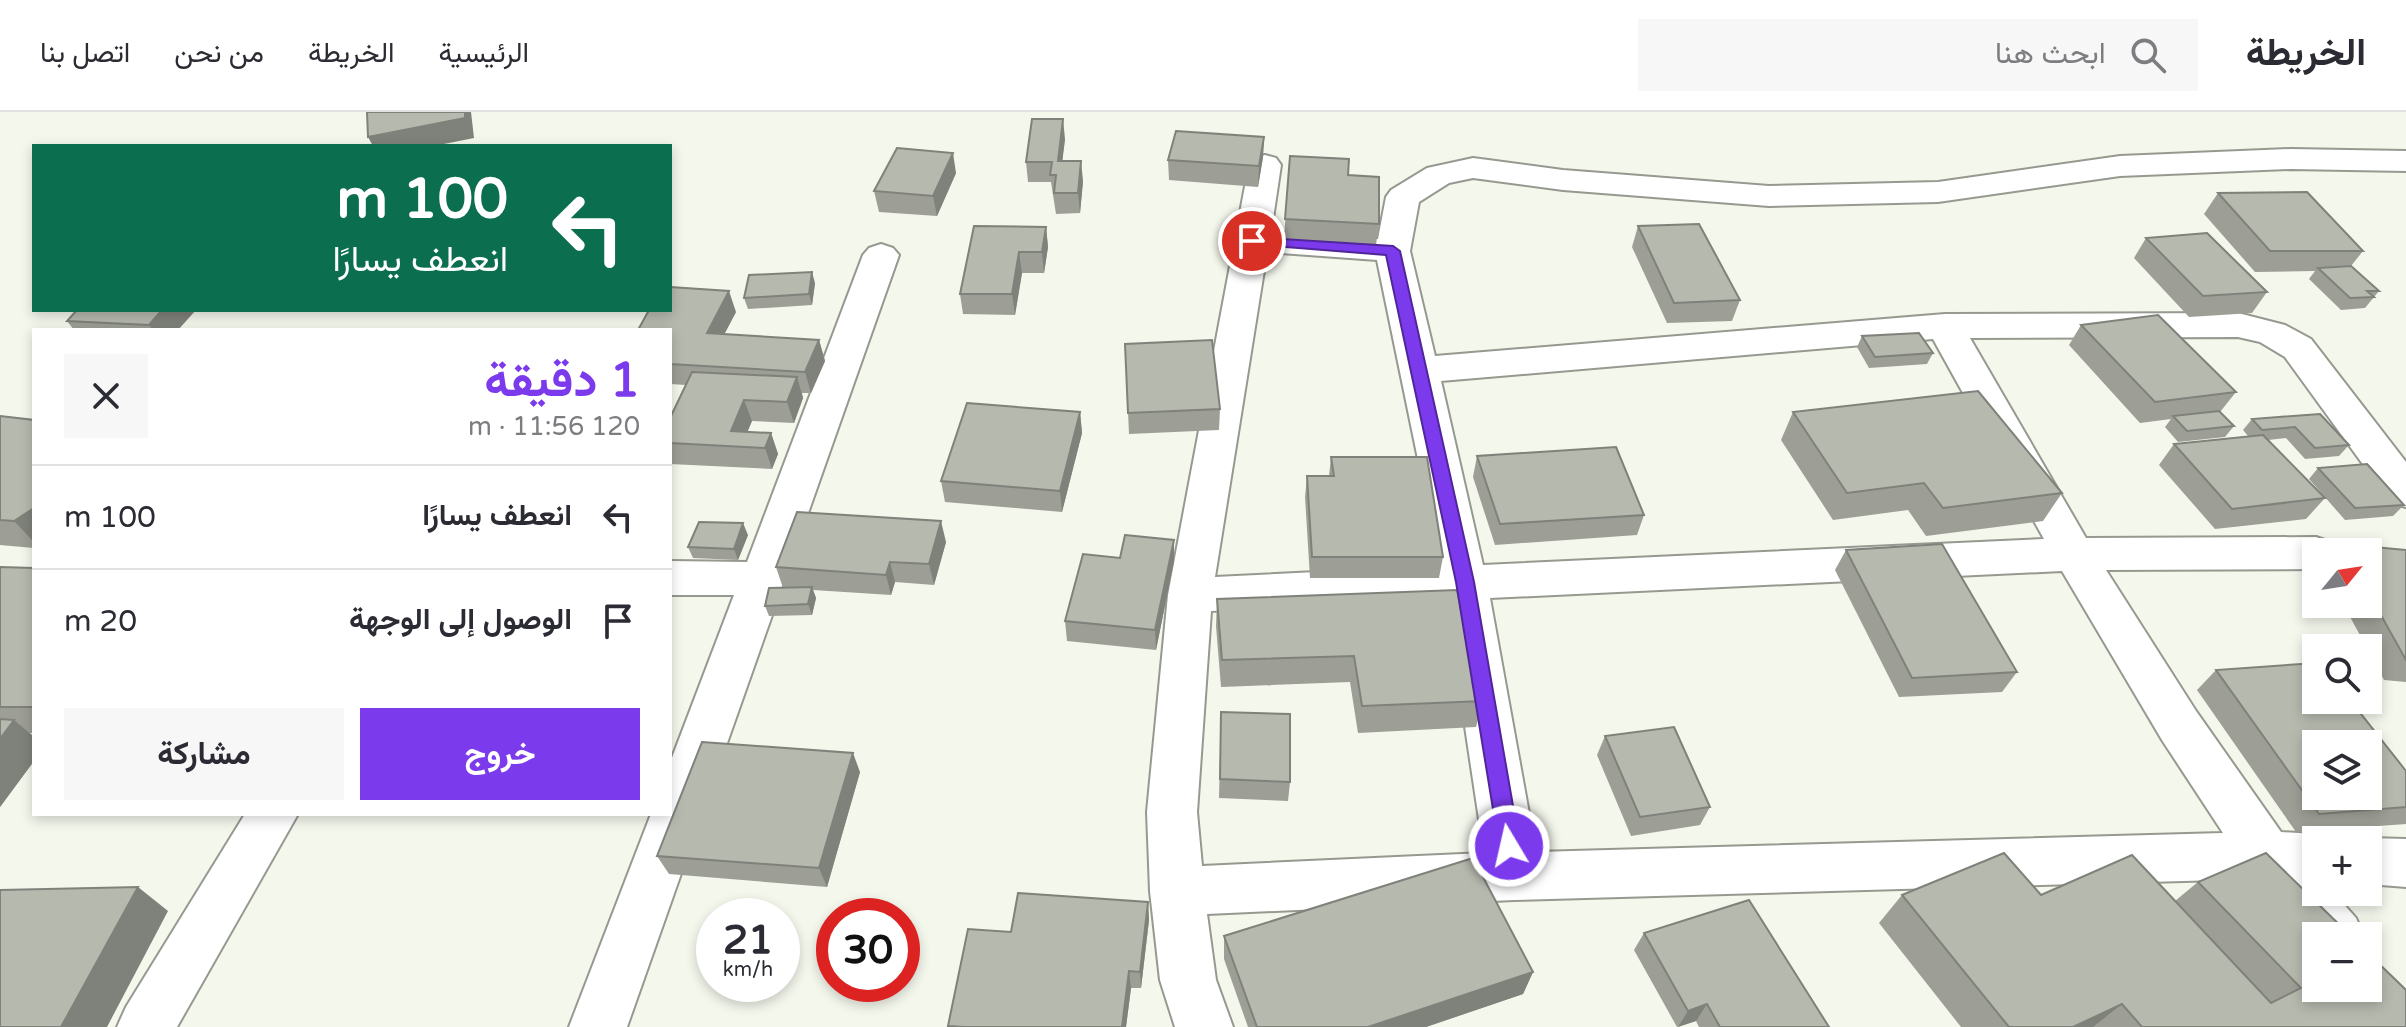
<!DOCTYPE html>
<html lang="ar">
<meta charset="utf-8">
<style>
body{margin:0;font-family:"Varela Round",Vazirmatn,sans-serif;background:#f7f7f7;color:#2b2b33;direction:rtl;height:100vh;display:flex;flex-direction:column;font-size:30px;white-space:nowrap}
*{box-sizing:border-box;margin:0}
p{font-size:26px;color:#7c7c81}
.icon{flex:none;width:44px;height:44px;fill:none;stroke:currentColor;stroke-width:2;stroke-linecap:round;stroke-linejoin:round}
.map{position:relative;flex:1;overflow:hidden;direction:ltr}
.details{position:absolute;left:32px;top:216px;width:640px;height:488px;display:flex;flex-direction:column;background:#fff;border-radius:0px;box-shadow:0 4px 12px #0003;direction:rtl}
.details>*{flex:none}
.hud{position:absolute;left:32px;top:32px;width:640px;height:168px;border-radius:0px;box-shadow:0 4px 12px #0003;direction:rtl;background:#0b6e4f;color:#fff;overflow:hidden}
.needle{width:52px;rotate:60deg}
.tools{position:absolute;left:2302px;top:426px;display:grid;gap:16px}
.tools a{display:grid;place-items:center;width:80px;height:80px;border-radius:0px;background:#fff;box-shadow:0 4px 12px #0003;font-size:40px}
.speed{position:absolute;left:696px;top:786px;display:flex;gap:16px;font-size:40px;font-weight:700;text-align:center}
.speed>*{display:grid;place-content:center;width:104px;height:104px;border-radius:50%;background:#fff;box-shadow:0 4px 12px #0003;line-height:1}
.speed small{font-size:20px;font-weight:400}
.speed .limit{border:12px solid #d22;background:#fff;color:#111}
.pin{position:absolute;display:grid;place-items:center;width:68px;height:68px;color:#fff;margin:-34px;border:4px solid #fff;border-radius:50%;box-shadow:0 2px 8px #0007}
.me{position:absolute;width:88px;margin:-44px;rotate:351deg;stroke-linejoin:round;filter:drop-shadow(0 0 6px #0008)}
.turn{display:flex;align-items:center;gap:28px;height:168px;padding:0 32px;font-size:36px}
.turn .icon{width:104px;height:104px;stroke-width:2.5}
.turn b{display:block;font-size:56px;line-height:68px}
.round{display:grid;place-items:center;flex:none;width:84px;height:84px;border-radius:0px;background:#f7f7f7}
.overview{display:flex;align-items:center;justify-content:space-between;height:136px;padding:0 32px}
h1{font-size:48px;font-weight:700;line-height:60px;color:#7c3aed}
.primary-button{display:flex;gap:16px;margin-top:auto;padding:16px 32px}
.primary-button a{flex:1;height:92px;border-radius:0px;background:#7c3aed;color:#fff;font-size:32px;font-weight:700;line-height:92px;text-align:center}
.primary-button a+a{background:#f7f7f7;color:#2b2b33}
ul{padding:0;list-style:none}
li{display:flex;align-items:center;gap:24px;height:104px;padding:0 32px;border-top:2px solid #e1e1e2}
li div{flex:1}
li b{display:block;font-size:30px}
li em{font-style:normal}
header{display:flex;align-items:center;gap:48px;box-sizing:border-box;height:112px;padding:0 40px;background:#fff;border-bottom:2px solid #e1e1e2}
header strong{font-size:38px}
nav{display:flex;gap:44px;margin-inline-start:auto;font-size:28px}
.search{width:560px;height:72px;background:#f7f7f7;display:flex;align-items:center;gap:20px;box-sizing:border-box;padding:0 28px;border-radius:0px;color:#7c7c81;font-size:30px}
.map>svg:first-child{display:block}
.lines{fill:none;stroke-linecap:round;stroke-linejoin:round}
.minor-casing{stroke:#96998f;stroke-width:4}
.minor{fill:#fff;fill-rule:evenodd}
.wall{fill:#9d9f96}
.shaded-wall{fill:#7f827a}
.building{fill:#b6b9ae;stroke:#7f827a;stroke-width:2;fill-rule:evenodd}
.route{fill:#7c3aed;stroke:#51269a;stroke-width:2}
</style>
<header>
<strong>الخريطة</strong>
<div class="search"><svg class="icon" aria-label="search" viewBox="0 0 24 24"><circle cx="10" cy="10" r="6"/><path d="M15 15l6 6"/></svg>ابحث هنا</div>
<nav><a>الرئيسية</a><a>الخريطة</a><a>من نحن</a><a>اتصل بنا</a></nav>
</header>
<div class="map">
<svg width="2406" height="915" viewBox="0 0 2406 915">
<rect width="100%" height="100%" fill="#f4f7ec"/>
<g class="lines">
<g class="minor-casing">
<g id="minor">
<path d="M2291 37 2406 39V59L2291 57 2120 64 1938 90 1769 94 1563 78 1473 66 1449 71 1419 90 1410 139 1435 244 1945 202 2238 201 2285 213 2311 227 2406 350V395L2391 391 2285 245 2260 230 2238 225 1970 226 2086 426 2316 425 2331 430 2337 440H2316V457L2106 458 2196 599 2281 720 2316 722 2333 728H2316V780H2333L2356 806 2364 824H2316V840L2255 767 1514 788 1207 802 1216 868 1233 915H1175L1160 868 1150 779 1147 700 1168 483 1249 53 1254 46 1265 43 1276 46 1281 53 1271 120 1378 127 1386 85 1391 78 1427 56 1473 46 1563 58 1769 74 1938 70 2120 44ZM1267 140 1377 148 1440 454 1215 465ZM1933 227 2044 427 1483 453 1441 269ZM2062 459 2162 628 2223 721 1536 740 1490 486ZM1446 488 1484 741 1202 754 1197 700 1211 499Z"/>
<polygon points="881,132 893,136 899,143 627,915 569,915 651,702 670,702 670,651 734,483 670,483 670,449 747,450 863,143 869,136"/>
<polygon points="245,702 298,702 177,915 117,915 126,895"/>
<polygon points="2368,726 2406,727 2406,775 2368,772 2368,728 2361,728"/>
</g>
</g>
<use href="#minor" class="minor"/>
</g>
<g class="wall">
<polygon points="1264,25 1263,45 1258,75 1169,68 1168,48"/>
<polygon points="1065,27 1062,49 1083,69 1080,101 1056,102 1051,70 1028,70 1026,50"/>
<polygon points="1290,44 1348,63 1379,112 1376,133 1284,127"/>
<polygon points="956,61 937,104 879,100 874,79"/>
<polygon points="2218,81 2363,139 2351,154 2379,179 2365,196 2341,198 2309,167 2315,159 2255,160 2204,102"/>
<polygon points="1638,114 1740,188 1732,209 1667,211 1632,135"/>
<polygon points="1046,115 1048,135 1044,161 1022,161 1015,203 963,202 960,182"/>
<polygon points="2146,126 2267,180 2252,201 2189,205 2134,146"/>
<polygon points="815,171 812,193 748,197 744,186"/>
<polygon points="77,198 178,218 74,218 67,209"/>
<polygon points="736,200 724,222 819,228 825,249 811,281 802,281 803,286 794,311 752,309 747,320 771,321 778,342 772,357 670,352 670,306 686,273 670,272 670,218"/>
<polygon points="2081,213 2236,280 2220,300 2234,314 2225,325 2178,330 2165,315 2171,307 2140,311 2069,233"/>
<polygon points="1862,224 1933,241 1927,252 1869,256 1857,235"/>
<polygon points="1125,232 1220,297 1219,318 1129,322"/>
<polygon points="1080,300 1082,321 1062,400 945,390 941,369"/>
<polygon points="1793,300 2062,381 2043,409 1926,424 1908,398 1833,408 1781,328"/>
<polygon points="2320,302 2349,333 2339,344 2305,347 2286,326 2268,328 2325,386 2306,407 2215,417 2159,353 2174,332 2248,324 2243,318 2252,307"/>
<polygon points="0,304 34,308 34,436 0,433"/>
<polygon points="1477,344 1644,403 1637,423 1495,433 1473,365"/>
<polygon points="1331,345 1443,445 1439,466 1310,466 1305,385 1307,364 1329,364"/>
<polygon points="2318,356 2404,393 2393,404 2345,408 2309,367"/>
<polygon points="748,423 738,448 693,446 688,435"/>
<polygon points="946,430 934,473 895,470 891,483 813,478 816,486 812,503 769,504 765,494 783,476 776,455"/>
<polygon points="2341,432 2406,438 2406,570 2384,568 2368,539 2368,536 2367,536 2343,492 2368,492 2368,440 2333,440"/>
<polygon points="1846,438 2017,560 2002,580 1899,585 1835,458"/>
<polygon points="1120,446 1174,449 1156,538 1067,529 1065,509"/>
<polygon points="0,455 34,456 34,621 30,621 34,625 34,649 0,695"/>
<polygon points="1217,487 1483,589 1476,615 1358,621 1350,570 1221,575 1216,514"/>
<polygon points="2216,558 2406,659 2406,712 2296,720 2197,578"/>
<polygon points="1221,600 1290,670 1288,689 1219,686"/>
<polygon points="1605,624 1710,695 1700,713 1631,724 1597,643"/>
<polygon points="860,660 827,775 669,762 657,744"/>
<polygon points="2198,770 2406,915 1961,915 1879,811 1902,783 2041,783 2175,789"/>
<polygon points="1148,790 1149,808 1141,876 1131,876 1126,915 948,915 948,914 1011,820"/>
<polygon points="1644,821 1829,915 1699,915 1696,909 1677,915 1634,838"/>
<polygon points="1224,824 1533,860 1523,882 1426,915 1248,915 1224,847"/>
</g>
<g class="shaded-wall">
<polygon points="465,0 471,0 474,26 434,34 373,34 368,25"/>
<polygon points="1063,7 1065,27 1060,69 1058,49"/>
<polygon points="1264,25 1263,45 1258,75 1259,54"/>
<polygon points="953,41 956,61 937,104 933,84"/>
<polygon points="1081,49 1083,69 1080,101 1078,81"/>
<polygon points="1046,115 1048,135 1044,161 1042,140"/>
<polygon points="1019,140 1022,161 1015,203 1012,182"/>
<polygon points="812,160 815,171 812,193 809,182"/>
<polygon points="729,179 736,200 714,242 707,221"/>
<polygon points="162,198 196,198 178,218 153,218 149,213"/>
<polygon points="819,228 825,249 811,281 805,260"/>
<polygon points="797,265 803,286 794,311 787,290"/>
<polygon points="744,288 752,309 741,335 731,319"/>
<polygon points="1080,300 1082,321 1062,400 1060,379"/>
<polygon points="771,321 778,342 772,357 765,336"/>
<polygon points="34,396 34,430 14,409"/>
<polygon points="941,409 946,430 934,473 929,452"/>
<polygon points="743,411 748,423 738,448 734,437"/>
<polygon points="1174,428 1174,449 1156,538 1155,518"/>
<polygon points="890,450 895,470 891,483 886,463"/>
<polygon points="812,475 816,486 812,503 808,492"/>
<polygon points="14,608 34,625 34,649 0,695 0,627"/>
<polygon points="853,641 860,660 827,775 819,756"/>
<polygon points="138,775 168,799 107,915 61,915"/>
<polygon points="1148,790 1149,808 1141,876 1140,860"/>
<polygon points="1129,859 1131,876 1126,915 1122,915"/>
<polygon points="1533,860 1523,882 1426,915 1368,915"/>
<polygon points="1707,892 1696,909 1678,915 1688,899"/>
<polygon points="2122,892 2093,915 2073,915"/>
</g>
<g class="building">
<polygon points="367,0 465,0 465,6 368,25"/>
<polygon points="1032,7 1063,7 1058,49 1081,49 1078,81 1054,81 1056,63 1050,63 1052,50 1026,50"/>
<polygon points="1176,19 1264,25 1259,54 1168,48"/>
<polygon points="897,36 953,41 933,84 874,79"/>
<polygon points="1290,44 1349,47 1348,63 1379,65 1379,112 1285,107"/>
<polygon points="2307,80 2363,139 2270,139 2218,81"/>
<polygon points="1699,112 1740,188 1674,191 1638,114"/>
<polygon points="974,114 1046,115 1042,140 1019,140 1012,182 960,182"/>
<polygon points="2207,121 2267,180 2203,184 2146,126"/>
<polygon points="2351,154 2379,179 2367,179 2374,185 2350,186 2318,156"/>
<polygon points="812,160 809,182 744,186 749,163"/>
<polygon points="670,175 729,179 707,221 819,228 805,260 670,252 670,218 638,218 649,198 670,198"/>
<polygon points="77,198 162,198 149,213 67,209"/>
<polygon points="2158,203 2236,280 2155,290 2081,213"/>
<polygon points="1919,221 1933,241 1875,245 1862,224"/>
<polygon points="1212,228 1220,297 1128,301 1125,232"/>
<polygon points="692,260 797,265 787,290 744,288 731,319 771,321 765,336 670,331 670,306"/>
<polygon points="1978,279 2062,381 1943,396 1924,371 1847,381 1793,300"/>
<polygon points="967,291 1080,300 1060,379 941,369"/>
<polygon points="2219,299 2234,314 2187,319 2173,304"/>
<polygon points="2320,302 2349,333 2315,336 2295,315 2262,318 2252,307"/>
<polygon points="0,304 34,308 34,396 14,409 0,408"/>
<polygon points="2263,323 2325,386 2232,397 2174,332"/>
<polygon points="1616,335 1644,403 1500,412 1477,344"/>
<polygon points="1331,345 1427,345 1443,445 1312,445 1307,364 1334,364"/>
<polygon points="2367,352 2404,393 2355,396 2318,356"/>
<polygon points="797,400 941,409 929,452 890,450 886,463 776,455"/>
<polygon points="699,410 743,411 734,437 688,435"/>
<polygon points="1125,423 1174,428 1155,518 1065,509 1083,442 1120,446"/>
<polygon points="1942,432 2017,560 1912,566 1846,438"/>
<polygon points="2341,432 2406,438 2406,548 2368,480 2368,440 2346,440"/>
<polygon points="0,455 34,456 34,595 0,595"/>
<polygon points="812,475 808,492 765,494 769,476"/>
<polygon points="1457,478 1483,589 1362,594 1354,544 1222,548 1217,487"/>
<path d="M2316 551V588H2350L2406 659V695L2319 702 2216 558ZM2316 632H2368V684H2316Z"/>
<polygon points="1221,600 1290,602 1290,670 1220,667"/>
<polygon points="0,607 14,608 0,627"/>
<polygon points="1674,615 1710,695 1640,705 1605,624"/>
<polygon points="702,630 853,641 819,756 657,744"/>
<polygon points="2004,741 2041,783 2132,743 2271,891 2301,876 2198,770 2266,741 2351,824 2316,824 2316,876 2368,876 2368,841 2406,878 2406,915 2142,915 2122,892 2073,915 2009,915 1902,783"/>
<polygon points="1473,746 1533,860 1368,915 1257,915 1224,824"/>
<polygon points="138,775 61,915 0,915 0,778"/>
<polygon points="1018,781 1148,790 1140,860 1129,859 1122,915 964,915 948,914 968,817 1011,820"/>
<polygon points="1749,788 1829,915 1720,915 1707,892 1688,899 1644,821"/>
</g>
<polygon class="route" points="1252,125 1393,134 1400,139 1474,470 1520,734 1517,741 1509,744 1502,741 1499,734 1456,470 1386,143 1247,132 1247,126"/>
</svg>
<div class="tools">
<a><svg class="needle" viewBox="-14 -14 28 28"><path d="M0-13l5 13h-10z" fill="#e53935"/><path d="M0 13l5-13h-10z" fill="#7c7c81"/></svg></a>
<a><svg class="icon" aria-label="search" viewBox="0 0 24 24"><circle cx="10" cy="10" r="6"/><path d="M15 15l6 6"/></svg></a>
<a><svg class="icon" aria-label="layers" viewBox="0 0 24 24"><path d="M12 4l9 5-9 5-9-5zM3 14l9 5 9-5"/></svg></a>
<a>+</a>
<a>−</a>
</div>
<div class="speed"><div>21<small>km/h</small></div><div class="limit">30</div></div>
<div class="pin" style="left:1252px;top:129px;background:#d93025"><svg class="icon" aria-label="arrive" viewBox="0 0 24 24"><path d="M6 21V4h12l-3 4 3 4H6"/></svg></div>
<svg class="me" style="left:1509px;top:734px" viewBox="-20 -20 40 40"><circle r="17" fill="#7c3aed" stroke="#fff" stroke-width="3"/><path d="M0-11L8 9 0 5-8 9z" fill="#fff"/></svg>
<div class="hud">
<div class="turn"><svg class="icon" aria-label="left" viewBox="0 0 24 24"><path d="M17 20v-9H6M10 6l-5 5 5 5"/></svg><div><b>100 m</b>انعطف يسارًا</div></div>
</div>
<section class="details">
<div class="overview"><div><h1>1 دقيقة</h1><p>120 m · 11:56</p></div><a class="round"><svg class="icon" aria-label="close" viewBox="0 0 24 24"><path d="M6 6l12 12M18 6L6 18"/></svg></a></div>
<ul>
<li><svg class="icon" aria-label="left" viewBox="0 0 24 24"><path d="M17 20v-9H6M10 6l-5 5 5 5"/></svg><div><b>انعطف يسارًا</b></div><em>100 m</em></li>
<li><svg class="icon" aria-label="arrive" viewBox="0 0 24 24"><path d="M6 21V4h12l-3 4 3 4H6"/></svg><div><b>الوصول إلى الوجهة</b></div><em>20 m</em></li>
</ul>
<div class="primary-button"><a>خروج</a><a>مشاركة</a></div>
</section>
</div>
